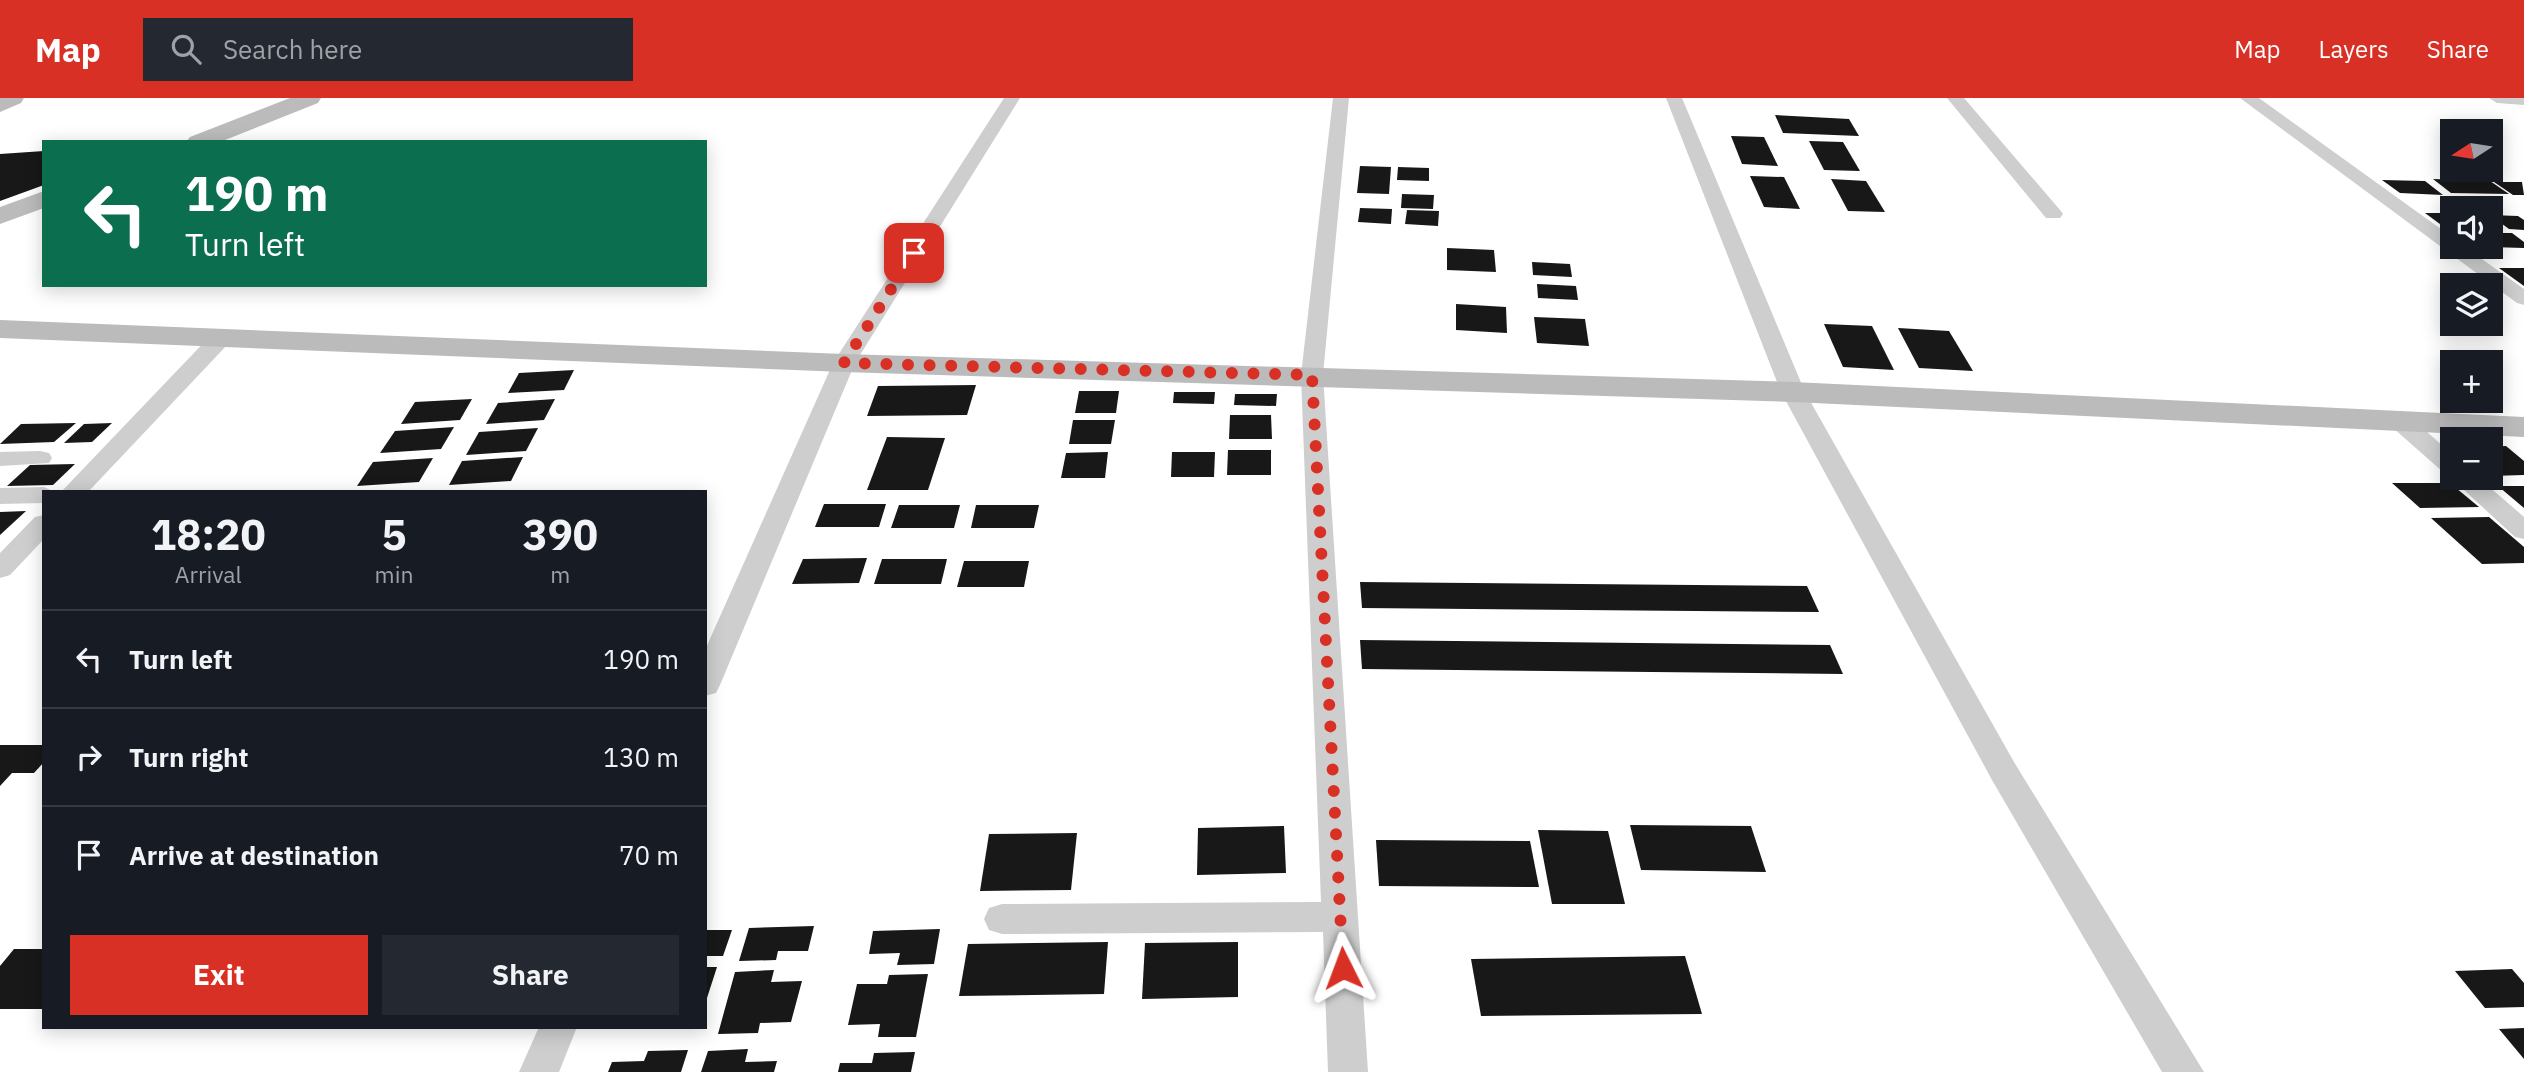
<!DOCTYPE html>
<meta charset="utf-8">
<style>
body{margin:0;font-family:"IBM Plex Sans",sans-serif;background:#242831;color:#f1f3f6;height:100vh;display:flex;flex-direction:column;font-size:26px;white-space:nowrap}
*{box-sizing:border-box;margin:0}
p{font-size:23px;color:#9ea1a6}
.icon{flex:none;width:38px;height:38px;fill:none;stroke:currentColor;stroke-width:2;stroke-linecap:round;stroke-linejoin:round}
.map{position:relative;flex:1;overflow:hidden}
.details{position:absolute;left:42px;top:392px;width:665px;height:539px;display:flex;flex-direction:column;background:#171b24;border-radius:0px;box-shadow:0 4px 18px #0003}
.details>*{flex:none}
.hud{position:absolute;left:42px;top:42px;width:665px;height:147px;border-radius:0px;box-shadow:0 4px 18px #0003;background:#0b6e4f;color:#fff;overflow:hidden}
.needle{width:46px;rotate:258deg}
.fabs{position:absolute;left:2440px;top:21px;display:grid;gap:14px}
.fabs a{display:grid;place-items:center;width:63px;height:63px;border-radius:0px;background:#171b24;box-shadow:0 4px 18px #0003;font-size:35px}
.pin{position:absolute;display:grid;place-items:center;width:60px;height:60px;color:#fff;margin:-30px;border-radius:14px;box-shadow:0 4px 10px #0006}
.me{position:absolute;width:77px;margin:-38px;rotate:357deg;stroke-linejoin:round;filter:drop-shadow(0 0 5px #0008)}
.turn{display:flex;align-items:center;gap:24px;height:147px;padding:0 28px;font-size:32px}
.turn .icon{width:91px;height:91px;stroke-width:2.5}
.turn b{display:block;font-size:49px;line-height:60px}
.eta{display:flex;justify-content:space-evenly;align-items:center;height:119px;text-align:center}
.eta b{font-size:42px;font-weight:700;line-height:49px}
.action{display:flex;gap:14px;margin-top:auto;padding:14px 28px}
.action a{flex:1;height:80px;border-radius:0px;background:#d93025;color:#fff;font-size:28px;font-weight:700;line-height:80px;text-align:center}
.action a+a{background:#242831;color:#f1f3f6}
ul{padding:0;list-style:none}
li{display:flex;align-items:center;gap:21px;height:98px;padding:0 28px;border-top:2px solid #363941}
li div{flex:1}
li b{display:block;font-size:26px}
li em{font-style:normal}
header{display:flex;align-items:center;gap:42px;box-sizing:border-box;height:98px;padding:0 35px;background:#d93025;color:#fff}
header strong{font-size:33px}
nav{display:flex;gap:38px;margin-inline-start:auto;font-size:24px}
.search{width:490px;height:63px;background:#242831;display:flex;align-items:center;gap:18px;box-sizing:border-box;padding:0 24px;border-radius:0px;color:#9ea1a6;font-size:26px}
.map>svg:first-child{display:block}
.building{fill:#181818}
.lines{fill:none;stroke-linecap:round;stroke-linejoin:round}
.street{fill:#cecece;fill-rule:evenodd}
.secondary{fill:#bbb;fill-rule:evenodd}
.route{stroke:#d93025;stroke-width:12;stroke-dasharray:0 21.6}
</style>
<header>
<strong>Map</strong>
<div class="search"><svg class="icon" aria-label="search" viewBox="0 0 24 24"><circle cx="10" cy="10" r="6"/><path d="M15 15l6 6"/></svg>Search here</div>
<nav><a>Map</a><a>Layers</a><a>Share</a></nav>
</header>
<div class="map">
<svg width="2524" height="974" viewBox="0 0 2524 974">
<rect width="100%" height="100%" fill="#fff"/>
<g class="building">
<polygon points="1775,17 1849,21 1859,38 1783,35"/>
<polygon points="2440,22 2479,24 2492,33 2453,31"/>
<polygon points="1731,38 1764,39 1778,68 1742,66"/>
<polygon points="1809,43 1843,44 1860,73 1824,72"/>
<polygon points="44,53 44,87 0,103 0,56"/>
<polygon points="1360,68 1391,69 1389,96 1357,95"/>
<polygon points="1398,69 1429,70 1429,83 1397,82"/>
<polygon points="1750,78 1784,79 1800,111 1764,109"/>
<polygon points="1831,81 1866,83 1885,114 1848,113"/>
<polygon points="2433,81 2490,83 2509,96 2451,95"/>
<polygon points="2382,82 2425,83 2443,97 2400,95"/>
<polygon points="2494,84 2522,84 2524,97 2513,97"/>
<polygon points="1402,96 1434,97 1433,111 1401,110"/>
<polygon points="1360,110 1392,111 1391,126 1358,124"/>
<polygon points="1407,112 1439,113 1438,128 1405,126"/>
<polygon points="2425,115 2452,115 2452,129 2444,129"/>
<polygon points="2490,117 2518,118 2524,122 2524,132 2509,131"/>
<polygon points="2490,135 2512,135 2524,144 2524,150 2490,149"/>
<polygon points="1447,150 1494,152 1496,174 1447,172"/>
<polygon points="1532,164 1570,166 1572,179 1533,177"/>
<polygon points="2499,170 2524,170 2524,188"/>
<polygon points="1537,186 1576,188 1578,202 1538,200"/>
<polygon points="1456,206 1506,209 1507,235 1456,232"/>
<polygon points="1534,219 1585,221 1589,248 1537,245"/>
<polygon points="1824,226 1872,228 1894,272 1843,269"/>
<polygon points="1898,230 1949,233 1973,273 1919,270"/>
<polygon points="574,272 564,292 508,295 519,275"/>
<polygon points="976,287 967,317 867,318 878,288"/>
<polygon points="1079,293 1119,293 1116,315 1075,315"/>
<polygon points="1174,294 1215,294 1214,306 1173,305"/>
<polygon points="1235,296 1277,296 1276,308 1234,307"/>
<polygon points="472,301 460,322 401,326 415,304"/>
<polygon points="555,301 544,322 486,326 498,305"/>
<polygon points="1230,317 1271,317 1272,341 1229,341"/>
<polygon points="1073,322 1115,322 1111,346 1069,346"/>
<polygon points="76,325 54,344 0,346 21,326"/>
<polygon points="112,325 92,344 64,345 84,326"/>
<polygon points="454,329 441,351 380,355 395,333"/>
<polygon points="538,330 526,353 466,357 479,334"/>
<polygon points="887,339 945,340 928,392 867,392"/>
<polygon points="2506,348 2524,363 2524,377 2490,378 2490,349"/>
<polygon points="1228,352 1271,352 1271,377 1227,377"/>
<polygon points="1108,354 1105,380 1061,380 1066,355"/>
<polygon points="1172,354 1215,354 1214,379 1171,379"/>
<polygon points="523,359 511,383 449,387 462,363"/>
<polygon points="433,360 419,384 357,388 373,364"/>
<polygon points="75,366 53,387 7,388 30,367"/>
<polygon points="2392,385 2450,385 2479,409 2420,410"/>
<polygon points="2498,388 2524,388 2524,410"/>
<polygon points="824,406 886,406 879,429 815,429"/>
<polygon points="899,407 960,407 954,430 891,430"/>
<polygon points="976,407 1039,407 1034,430 971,430"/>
<polygon points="26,413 0,437 0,414"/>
<polygon points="2489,419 2524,449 2524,465 2482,466 2431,420"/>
<polygon points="867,460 859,485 792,486 803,461"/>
<polygon points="882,461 947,461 941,486 874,486"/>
<polygon points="964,463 1029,463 1024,489 957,489"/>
<polygon points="1360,484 1807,488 1819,514 1362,510"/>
<polygon points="1360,542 1830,547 1843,576 1362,571"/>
<polygon points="0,647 44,647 44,664 34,675 12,675 0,688"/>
<polygon points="1630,727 1751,728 1766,774 1641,772"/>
<polygon points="1284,728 1286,775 1197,777 1198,730"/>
<polygon points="1538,732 1608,733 1625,806 1552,806"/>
<polygon points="1077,735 1071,792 980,793 989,736"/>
<polygon points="1376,742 1530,743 1539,789 1379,788"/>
<polygon points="814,828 808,853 778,853 776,862 739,863 749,830"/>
<polygon points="940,831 934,866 897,867 900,855 869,856 873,833"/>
<polygon points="705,832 732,832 723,858 705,858"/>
<polygon points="1108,844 1104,896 959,898 968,846"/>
<polygon points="1238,844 1238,899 1142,901 1145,845"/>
<polygon points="14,851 44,851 44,911 0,911 0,868"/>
<polygon points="1685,858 1702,916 1481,918 1471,861"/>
<polygon points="705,869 717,869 706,903 705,903"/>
<polygon points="2512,871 2524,885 2524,909 2485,910 2455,873"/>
<polygon points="774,872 771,884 802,883 791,924 760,925 758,935 718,936 735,874"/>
<polygon points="928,876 916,939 878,939 880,926 848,927 857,886 887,886 889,877"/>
<polygon points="2524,930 2524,961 2499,931"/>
<polygon points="748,951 745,964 777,963 774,974 701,974 708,953"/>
<polygon points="688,952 681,974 608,974 612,964 644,963 648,953"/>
<polygon points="915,954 911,974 838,974 840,965 872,965 874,955"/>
</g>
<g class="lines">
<g class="street">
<polygon points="1004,0 1020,0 855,265 720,587 716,595 705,598 705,552 833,265"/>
<polygon points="1333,0 1349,0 1323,277 1368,974 1328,974 1323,834 1002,836 989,832 984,821 989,810 1002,806 1321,804 1301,277"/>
<polygon points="1666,0 1682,0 1805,294 2014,664 2204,974 2162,974 1992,682 1781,294"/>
<polygon points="1947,0 1964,0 2060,112 2063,116 2060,120 2046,120"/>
<polygon points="2240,0 2259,0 2452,139 2452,149 2465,149 2524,191 2524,207 2517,205"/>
<polygon points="2489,0 2524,0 2524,7 2497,5"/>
<polygon points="221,233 229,235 232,240 229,245 88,394 61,394 213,235"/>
<polygon points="2401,317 2410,319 2452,356 2452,376 2443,374 2392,329 2389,324 2392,319"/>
<polygon points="40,353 49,355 52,360 49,365 0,368 0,354"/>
<polygon points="2451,380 2479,380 2524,419 2524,441 2515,439"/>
<polygon points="44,389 55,394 44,394 44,405 0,406 0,390"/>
<polygon points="44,417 44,441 10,477 0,480 0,455 35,419"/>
<polygon points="539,929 577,929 559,974 519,974"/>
</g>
<g class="secondary">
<polygon points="0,0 24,0 21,5 0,14"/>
<polygon points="290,0 321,0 318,5 220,44 186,44 190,39"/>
<polygon points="44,93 44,110 0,126 0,109"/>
<polygon points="0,222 844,256 1793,284 2524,319 2524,339 1793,304 844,274 0,240"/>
</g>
</g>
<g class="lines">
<polyline class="route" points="914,155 844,265 1312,277 1343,870"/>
</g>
</svg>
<div class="fabs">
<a><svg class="needle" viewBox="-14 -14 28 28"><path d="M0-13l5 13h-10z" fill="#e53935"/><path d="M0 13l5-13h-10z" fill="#9ea1a6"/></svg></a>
<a><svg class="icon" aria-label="sound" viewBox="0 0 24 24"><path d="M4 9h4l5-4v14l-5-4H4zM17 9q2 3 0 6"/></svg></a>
<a><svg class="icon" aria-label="layers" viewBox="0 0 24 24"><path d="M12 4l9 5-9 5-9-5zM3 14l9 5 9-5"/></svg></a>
<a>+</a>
<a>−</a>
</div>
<div class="pin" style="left:914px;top:155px;background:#d93025"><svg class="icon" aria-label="arrive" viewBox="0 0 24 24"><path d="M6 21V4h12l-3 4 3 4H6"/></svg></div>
<svg class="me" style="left:1343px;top:870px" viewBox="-20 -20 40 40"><path d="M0-17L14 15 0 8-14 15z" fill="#d93025" stroke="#fff" stroke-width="4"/></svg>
<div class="hud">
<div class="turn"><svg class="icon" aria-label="left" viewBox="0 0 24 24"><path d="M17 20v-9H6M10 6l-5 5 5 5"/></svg><div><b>190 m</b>Turn left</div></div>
</div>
<section class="details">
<div class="eta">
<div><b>18:20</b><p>Arrival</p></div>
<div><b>5</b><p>min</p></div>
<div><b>390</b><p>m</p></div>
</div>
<ul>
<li><svg class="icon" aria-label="left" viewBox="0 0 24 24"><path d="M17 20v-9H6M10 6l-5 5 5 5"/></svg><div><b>Turn left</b></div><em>190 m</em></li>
<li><svg class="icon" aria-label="right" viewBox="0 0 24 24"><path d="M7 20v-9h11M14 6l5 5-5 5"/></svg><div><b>Turn right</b></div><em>130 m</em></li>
<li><svg class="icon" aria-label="arrive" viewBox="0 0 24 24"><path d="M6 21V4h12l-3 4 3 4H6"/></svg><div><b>Arrive at destination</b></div><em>70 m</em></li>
</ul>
<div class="action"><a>Exit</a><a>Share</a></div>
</section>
</div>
